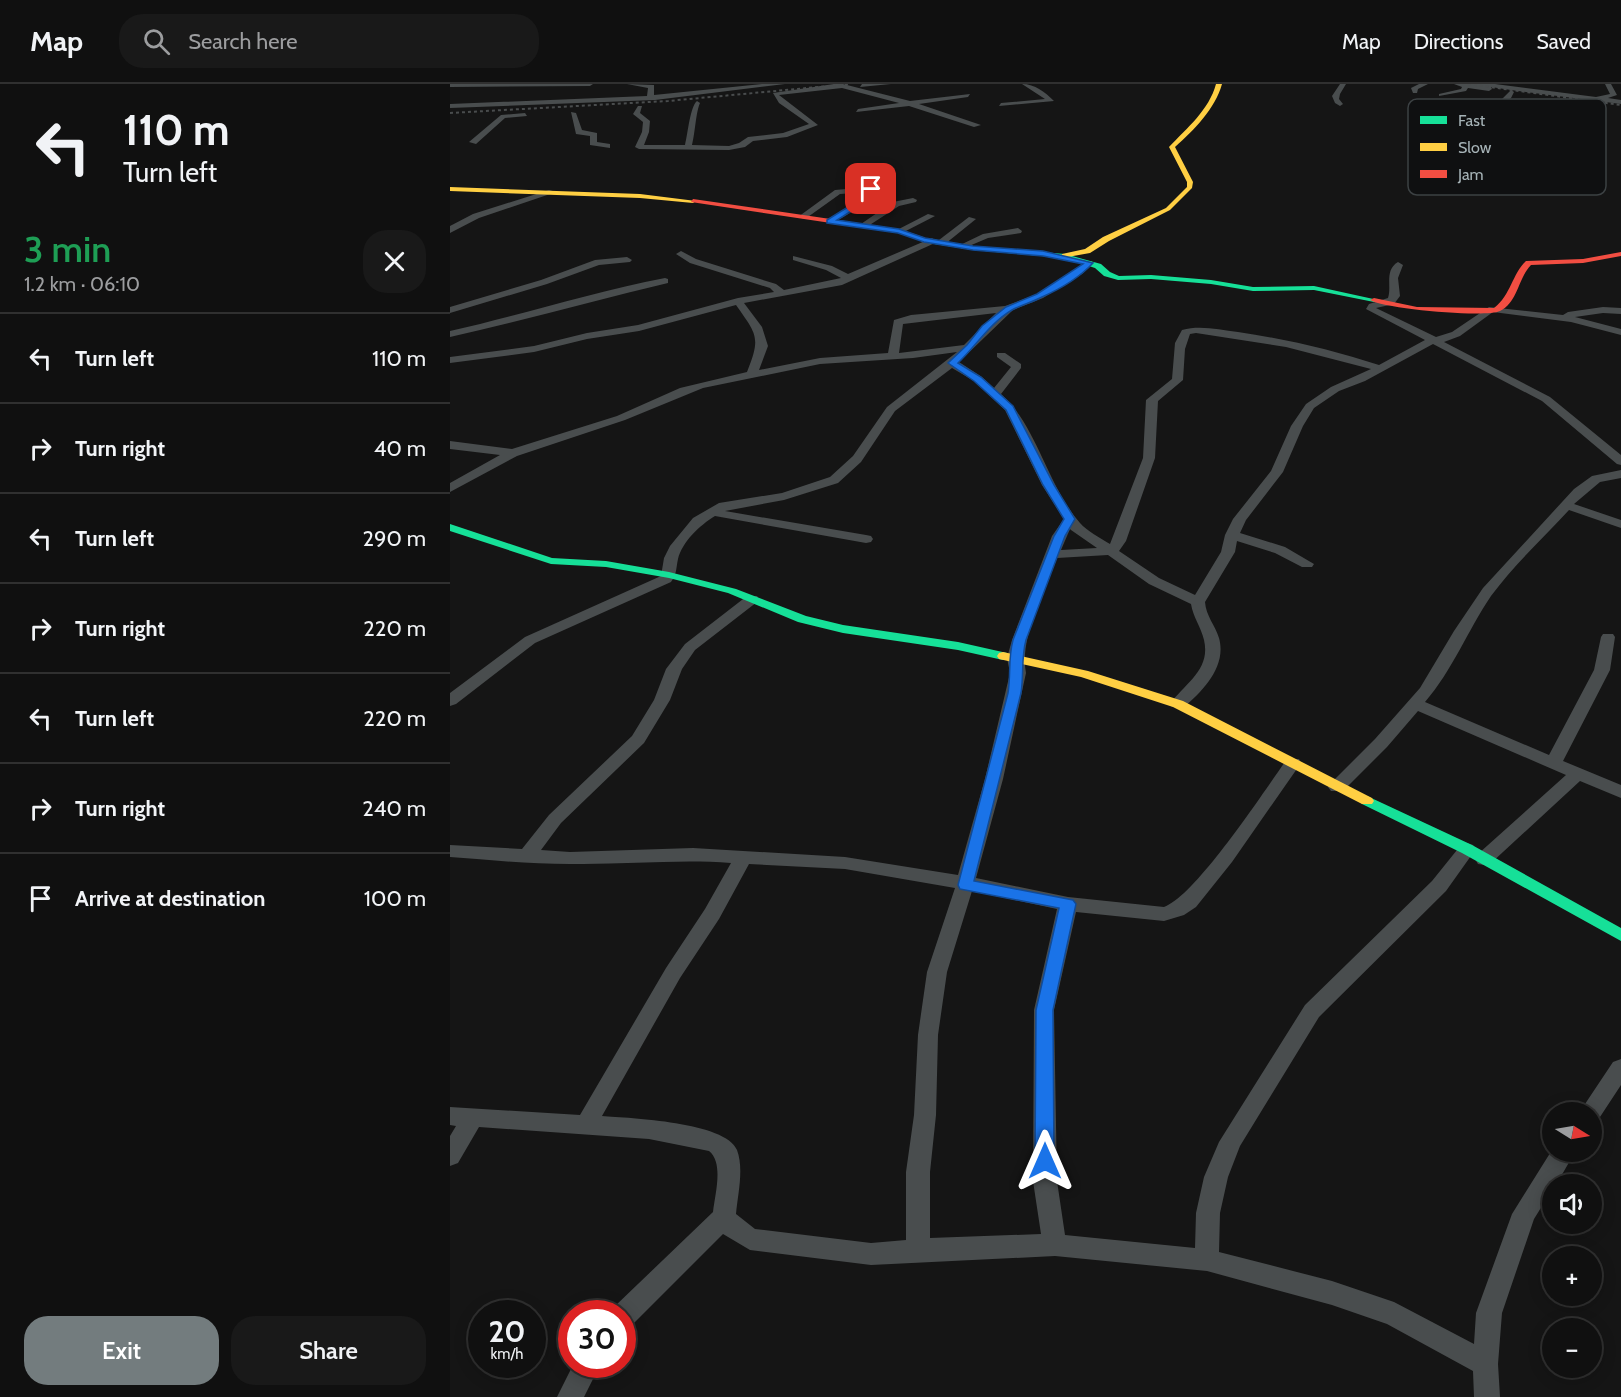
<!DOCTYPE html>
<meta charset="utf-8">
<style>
body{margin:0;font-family:Cabin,sans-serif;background:#191919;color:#f1f3f6;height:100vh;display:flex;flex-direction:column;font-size:22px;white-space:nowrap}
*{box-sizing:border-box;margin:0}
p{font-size:20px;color:#9c9d9f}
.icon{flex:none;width:33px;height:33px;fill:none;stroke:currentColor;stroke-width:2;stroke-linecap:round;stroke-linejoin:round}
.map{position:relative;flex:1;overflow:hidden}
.drawer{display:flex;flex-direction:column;background:#101010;width:450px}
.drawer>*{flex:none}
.hud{background:#101010;color:#f1f3f6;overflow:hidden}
.needle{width:39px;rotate:101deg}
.tools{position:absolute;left:1092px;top:1018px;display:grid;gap:12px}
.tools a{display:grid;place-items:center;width:60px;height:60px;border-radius:50%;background:#101010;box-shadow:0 3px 15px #0003,0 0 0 2px #303030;font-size:30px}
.speed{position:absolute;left:18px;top:1216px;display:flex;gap:12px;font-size:30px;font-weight:700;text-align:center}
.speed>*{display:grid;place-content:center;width:78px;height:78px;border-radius:50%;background:#101010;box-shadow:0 3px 15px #0003,0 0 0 2px #303030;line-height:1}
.speed small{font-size:15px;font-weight:400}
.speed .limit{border:9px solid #d22;background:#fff;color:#111}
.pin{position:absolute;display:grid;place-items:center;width:51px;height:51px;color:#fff;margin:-26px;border-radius:12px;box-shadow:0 3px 9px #0006}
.me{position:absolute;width:66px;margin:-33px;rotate:0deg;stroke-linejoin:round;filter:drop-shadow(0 0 4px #0008)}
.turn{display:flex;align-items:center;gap:21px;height:126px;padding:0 24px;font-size:27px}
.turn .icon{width:78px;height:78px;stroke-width:2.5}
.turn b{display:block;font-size:42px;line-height:51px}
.round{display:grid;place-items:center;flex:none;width:63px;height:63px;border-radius:24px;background:#191919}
.head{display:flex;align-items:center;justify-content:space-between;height:102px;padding:0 24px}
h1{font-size:36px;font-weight:600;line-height:45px;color:#1e9e55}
.button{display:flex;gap:12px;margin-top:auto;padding:12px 24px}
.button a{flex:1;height:69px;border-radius:24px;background:#737c7e;color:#fff;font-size:24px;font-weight:600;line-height:69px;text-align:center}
.button a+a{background:#191919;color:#f1f3f6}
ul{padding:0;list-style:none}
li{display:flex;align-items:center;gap:18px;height:90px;padding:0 24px;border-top:2px solid #303030}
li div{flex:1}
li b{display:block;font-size:22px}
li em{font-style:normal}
header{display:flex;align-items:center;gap:36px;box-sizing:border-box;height:84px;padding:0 30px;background:#101010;border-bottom:2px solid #303030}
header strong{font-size:28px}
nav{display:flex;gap:33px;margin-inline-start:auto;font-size:21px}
.search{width:420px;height:54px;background:#191919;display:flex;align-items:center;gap:15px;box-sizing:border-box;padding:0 21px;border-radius:24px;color:#9c9d9f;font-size:22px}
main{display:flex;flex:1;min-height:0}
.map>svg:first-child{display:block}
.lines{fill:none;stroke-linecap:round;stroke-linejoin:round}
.street{fill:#494d4e;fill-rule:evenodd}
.fast{fill:#16e098;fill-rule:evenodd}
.slow{fill:#ffcf43;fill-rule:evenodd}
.jam{fill:#f24e42;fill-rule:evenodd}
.rail{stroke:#494c4d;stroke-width:2;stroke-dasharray:3 3;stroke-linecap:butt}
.route{fill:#1a73e8;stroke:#114b97;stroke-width:1.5}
.key{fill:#0f1011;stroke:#3c4143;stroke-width:1.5}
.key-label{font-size:16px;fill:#a6b3b7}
</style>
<header>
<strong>Map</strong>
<div class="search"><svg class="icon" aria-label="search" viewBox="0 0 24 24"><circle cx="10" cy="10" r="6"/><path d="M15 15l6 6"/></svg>Search here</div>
<nav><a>Map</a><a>Directions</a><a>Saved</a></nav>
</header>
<main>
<section class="drawer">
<div class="hud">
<div class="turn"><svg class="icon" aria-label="left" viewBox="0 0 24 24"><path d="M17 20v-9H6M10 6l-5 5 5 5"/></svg><div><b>110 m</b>Turn left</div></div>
</div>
<div class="head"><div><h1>3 min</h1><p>1.2 km · 06:10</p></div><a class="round"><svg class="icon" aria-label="close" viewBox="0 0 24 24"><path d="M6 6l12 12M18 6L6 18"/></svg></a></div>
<ul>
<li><svg class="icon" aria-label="left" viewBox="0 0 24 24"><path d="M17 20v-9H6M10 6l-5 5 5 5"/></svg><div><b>Turn left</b></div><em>110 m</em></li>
<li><svg class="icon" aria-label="right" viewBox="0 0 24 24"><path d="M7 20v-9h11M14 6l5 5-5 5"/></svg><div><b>Turn right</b></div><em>40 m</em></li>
<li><svg class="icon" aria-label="left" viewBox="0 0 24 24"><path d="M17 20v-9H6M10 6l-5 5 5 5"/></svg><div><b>Turn left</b></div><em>290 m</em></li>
<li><svg class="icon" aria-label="right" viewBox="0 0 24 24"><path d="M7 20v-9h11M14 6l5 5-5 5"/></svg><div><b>Turn right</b></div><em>220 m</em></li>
<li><svg class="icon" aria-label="left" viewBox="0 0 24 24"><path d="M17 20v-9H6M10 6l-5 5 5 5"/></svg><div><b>Turn left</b></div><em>220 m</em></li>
<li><svg class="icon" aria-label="right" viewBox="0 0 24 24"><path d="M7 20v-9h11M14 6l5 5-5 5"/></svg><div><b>Turn right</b></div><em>240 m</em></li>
<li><svg class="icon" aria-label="arrive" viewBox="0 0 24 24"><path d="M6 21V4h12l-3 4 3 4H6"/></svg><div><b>Arrive at destination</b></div><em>100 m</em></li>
</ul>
<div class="button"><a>Exit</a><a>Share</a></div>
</section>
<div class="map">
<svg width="1171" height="1313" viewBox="0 0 1171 1313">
<rect width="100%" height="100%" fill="#151515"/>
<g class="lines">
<g class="street">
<polygon points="0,0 143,0 140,2 0,3"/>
<polygon points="177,0 204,1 204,11 312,0 335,0 205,16 0,24 0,20 197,12 198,4"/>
<path d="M384 0H393L460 17 520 10 518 13 469 20 531 41 524 43 459 22 406 28 408 25 449 19 392 4 329 11 368 41 337 53 303 57 295 63 279 66 189 65 185 63 192 48 193 38 183 30 188 22H192L190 29 200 37 199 48 194 61H235C238 49 240 23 247 17L250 19C246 27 245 50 242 61L279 62 289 59 298 53 333 49 359 40 329 19 323 9Z"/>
<polygon points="412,0 441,0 410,3"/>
<path d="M572 0C585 0 595 8 604 17L549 22 551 19 595 15Z"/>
<polygon points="890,0 896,0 890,10 889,15 893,20 890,22 885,19 882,12"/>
<polygon points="969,0 978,0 968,5 967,9 963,9 961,4"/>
<polygon points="1004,0 1045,0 1146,13 1160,10 1155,0 1161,0 1167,11 1158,14 1171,16 1171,20 1061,6 1064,8 1061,14 1051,21 1048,19 1061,6 1041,3 1042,5 1039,7 1018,4 1016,7 989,12 989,10 1011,5 1012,3"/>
<polygon points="121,28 126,29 132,46 147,49 147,58 160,60 160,64 140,61 140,52 126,50"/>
<polygon points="75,29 77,32 55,34 26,60 19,58 51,31"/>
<polygon points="418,103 429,107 425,118 412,122 383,139 376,137 406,118 418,114 420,108 390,110 355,135 348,133 385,106"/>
<polygon points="99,106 106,108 29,134 0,149 0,142 23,130"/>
<polygon points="463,114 467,116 466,118 449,122 415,144 408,142 443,118"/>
<polygon points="478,130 485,132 452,149 445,147"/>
<polygon points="519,133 526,135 495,160 489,160 489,156"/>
<polygon points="568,144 572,147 571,149 538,154 512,165 508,162 533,150"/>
<path d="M482 154 486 157 485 159 392 201 294 219 312 243 318 262 309 286 370 274 438 269 444 236 461 231 555 222 587 210 626 186 636 177H642V181L632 190 593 214 563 226 509 278 532 293 544 304 561 283 547 273V269H555L571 280V284L551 310C587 342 597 401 630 439 637 447 650 454 660 460L693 374 696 316 722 295 725 259 732 246C751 241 769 246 788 248 836 255 883 266 929 281L975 256 916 225 919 220 938 214C942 203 934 186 948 178L953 181 948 194 950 212 944 220 926 224 986 253 1002 248 1039 223 1113 231 1118 228 1153 223 1171 224V230L1153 229 1125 233 1171 245V251L1121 238 1043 228 1010 252 994 258 1100 313 1171 371V381L1167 380 1092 317 983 260 915 297 889 307 864 324 853 342 833 388 796 436 790 449 835 463 864 480 862 483H852L825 469 787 457 785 468 755 518C756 532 765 541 769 554 777 582 753 607 734 623H722L720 620C735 599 761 586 754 556 751 543 743 533 741 520L699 500 658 471 607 474C595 507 569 554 576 589L553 695 526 794 618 813 714 823C745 813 815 706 837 675H849L851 679 782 778 746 823 734 831 714 837 626 828 604 926 607 1097 615 1151 745 1164 746 1129 754 1093 769 1058 855 921 982 797 1011 761 1017 759 1023 761 1026 765 1023 769 996 807 869 933 790 1062 778 1093 770 1129 769 1168 882 1197 944 1218 1024 1260 1026 1229 1062 1130 1102 1066 1125 1068 1106 1101H1102V1106L1084 1135 1052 1229 1048 1280 1050 1313H1024L1023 1287 937 1240 882 1221 757 1187 605 1172 421 1181 300 1166 273 1150 181 1242 172 1245V1230H161L163 1224 263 1128C265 1110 274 1079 259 1067L199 1055 29 1043 8 1079 0 1082V1052L6 1042 0 1041V1023L130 1031 216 884 255 825 281 779C227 775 174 781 120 780 80 780 40 776 0 773V761L72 765 99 731 182 652 204 616 216 585 235 560 297 512H307L309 515 307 518 245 566 232 585 220 616 194 659 111 739 91 766 120 768 243 764 395 773 508 791 535 695 560 589 557 574 562 556 602 452 614 435 592 401 555 326 524 297 502 284 445 327 411 378 388 399 334 416 275 427 416 451 421 452 423 455 421 458 416 459 265 432C250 441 232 458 228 475 226 484 227 490 221 498L85 559 6 620 0 622V609L75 553 211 492 214 474 220 462 243 434 269 419 332 409 380 393 403 372 437 323 507 268 463 274 370 280 253 304 175 336 67 372 0 408V399L50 371 0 365V357L62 365 167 332 230 304 297 288C311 253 307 251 286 221L189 247 137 255 84 268 0 279V273L84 262 137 249 188 241 288 214 324 208 320 204 240 179 226 170 231 167 246 175 326 200 334 206 391 194 376 186 343 176V172L382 182 398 190ZM546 229 514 261 449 269 453 240ZM746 249 836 263 921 285 881 303 856 320 841 342 821 387 783 435 775 451 771 468 745 511 709 494 669 467 676 457 705 374 708 317 733 296 735 265 740 250ZM620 445 621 446 647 464 611 466ZM299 780 395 785 505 804 477 888 468 951 464 1031 456 1088V1156L421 1159 305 1145 286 1130C288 1109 294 1085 287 1066 276 1038 180 1034 152 1032L230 894 269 835ZM522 807 607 825 584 926 583 1097 591 1150 480 1154V1088L486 1031 488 951 497 888Z"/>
<polygon points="177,173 182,176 180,178 149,181 97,200 0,229 0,223 91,196 145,176"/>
<path d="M215 194 218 195V199C145 216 73 237 0 253V247C72 231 142 208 215 194Z"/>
<path d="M1171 386V394L1150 398 1124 420 1171 436V444L1119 426C1093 454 1063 482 1041 512 1018 546 1002 587 975 618L1099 671 1144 586 1151 553 1153 550H1163L1165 553 1160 586 1113 677 1171 701V714L1130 697 1040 780 1034 781 1028 780 1025 775 1028 770 1116 691 968 627 937 663 893 707H881L878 703 881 699 925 655 970 604 1004 547 1033 504 1124 405 1142 392Z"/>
<polygon points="1171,975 1171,1001 1148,1036 1142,1038 1142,1029 1129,1029 1163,978"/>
<polygon points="123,1281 150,1281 134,1313 107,1313"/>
</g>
<g class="fast">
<polygon points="481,155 523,162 615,170 651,180 660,188 669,192 701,191 761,196 803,203 864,202 928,216 924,218 864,206 803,207 761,200 701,195 668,196 654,192 645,184 614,174 523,166 478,159 477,157"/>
<polygon points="0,440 102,474 156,477 219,488 286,505 356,532 393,541 508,558 557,569 559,572 553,576 508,566 393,549 348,538 278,509 219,494 156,483 101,480 0,447"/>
<polygon points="917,712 1022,761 1171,844 1171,857 1012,769 912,720 910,717 912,714"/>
</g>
<g class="slow">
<path d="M766 0H772C765 25 744 46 725 63L743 98 742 104 720 126 659 157 640 169 612 174V170L635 165 653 153 716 124 737 103V98L719 63C737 44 759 26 766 0Z"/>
<polygon points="0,103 190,110 246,117 243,119 190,114 0,107"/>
<polygon points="553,568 638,587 733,617 922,714 924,717 922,720 912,720 723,623 631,593 549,575 547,572 549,569"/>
</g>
<g class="jam">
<polygon points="243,115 449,145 485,157 481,159 448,149 241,118"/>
<path d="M1171 168V172L1133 179 1081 181C1068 194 1068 218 1050 227 1036 234 934 225 920 216L924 214 967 223 1044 224C1061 211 1062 190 1076 177L1133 175Z"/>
</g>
<g class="rail">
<polyline points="1018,0 1171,21"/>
<polyline points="0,29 218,17 400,0"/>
</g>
</g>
<path class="route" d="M421 103 428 107 424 117 411 121 387 136 449 145 475 154 523 162 593 167 643 179C630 193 610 205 592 213 583 218 571 221 562 226 540 239 526 262 508 279L531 293 563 322 604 401 625 435 615 452 576 556C571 574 574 590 571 609L524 797 618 815 623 816 626 820 603 926 604 1077 602 1082 595 1085 588 1082 585 1077 586 926 609 824 515 806 510 805 508 801 558 609C561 590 558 574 563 556L604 452 614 435 593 401 556 326 524 297 498 279 517 261 532 242 556 223 587 210 633 180 593 172 523 166 474 158 448 149 377 139V136L406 118 419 114 421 108 418 105Z"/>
<rect x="958" y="15" width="198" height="96" rx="9" class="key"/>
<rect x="970" y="32" width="27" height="8" fill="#16e098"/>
<rect x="970" y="59" width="27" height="8" fill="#ffcf43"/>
<rect x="970" y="86" width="27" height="8" fill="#f24e42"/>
<g class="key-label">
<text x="1008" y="42">Fast</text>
<text x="1008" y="69">Slow</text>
<text x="1008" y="96">Jam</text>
</g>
</svg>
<div class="tools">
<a><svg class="needle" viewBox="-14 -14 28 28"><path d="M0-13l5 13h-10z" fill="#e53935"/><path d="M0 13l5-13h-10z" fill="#9c9d9f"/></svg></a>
<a><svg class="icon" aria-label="sound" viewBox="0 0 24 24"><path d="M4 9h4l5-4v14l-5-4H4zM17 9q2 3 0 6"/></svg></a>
<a>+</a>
<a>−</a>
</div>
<div class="speed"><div>20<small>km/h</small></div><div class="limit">30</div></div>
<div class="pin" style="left:421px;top:105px;background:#d93025"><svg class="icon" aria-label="arrive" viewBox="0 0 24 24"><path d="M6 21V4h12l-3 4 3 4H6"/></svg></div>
<svg class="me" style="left:595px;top:1077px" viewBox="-20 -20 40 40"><path d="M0-17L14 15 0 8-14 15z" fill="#1a73e8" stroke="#fff" stroke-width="4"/></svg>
</div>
</main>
